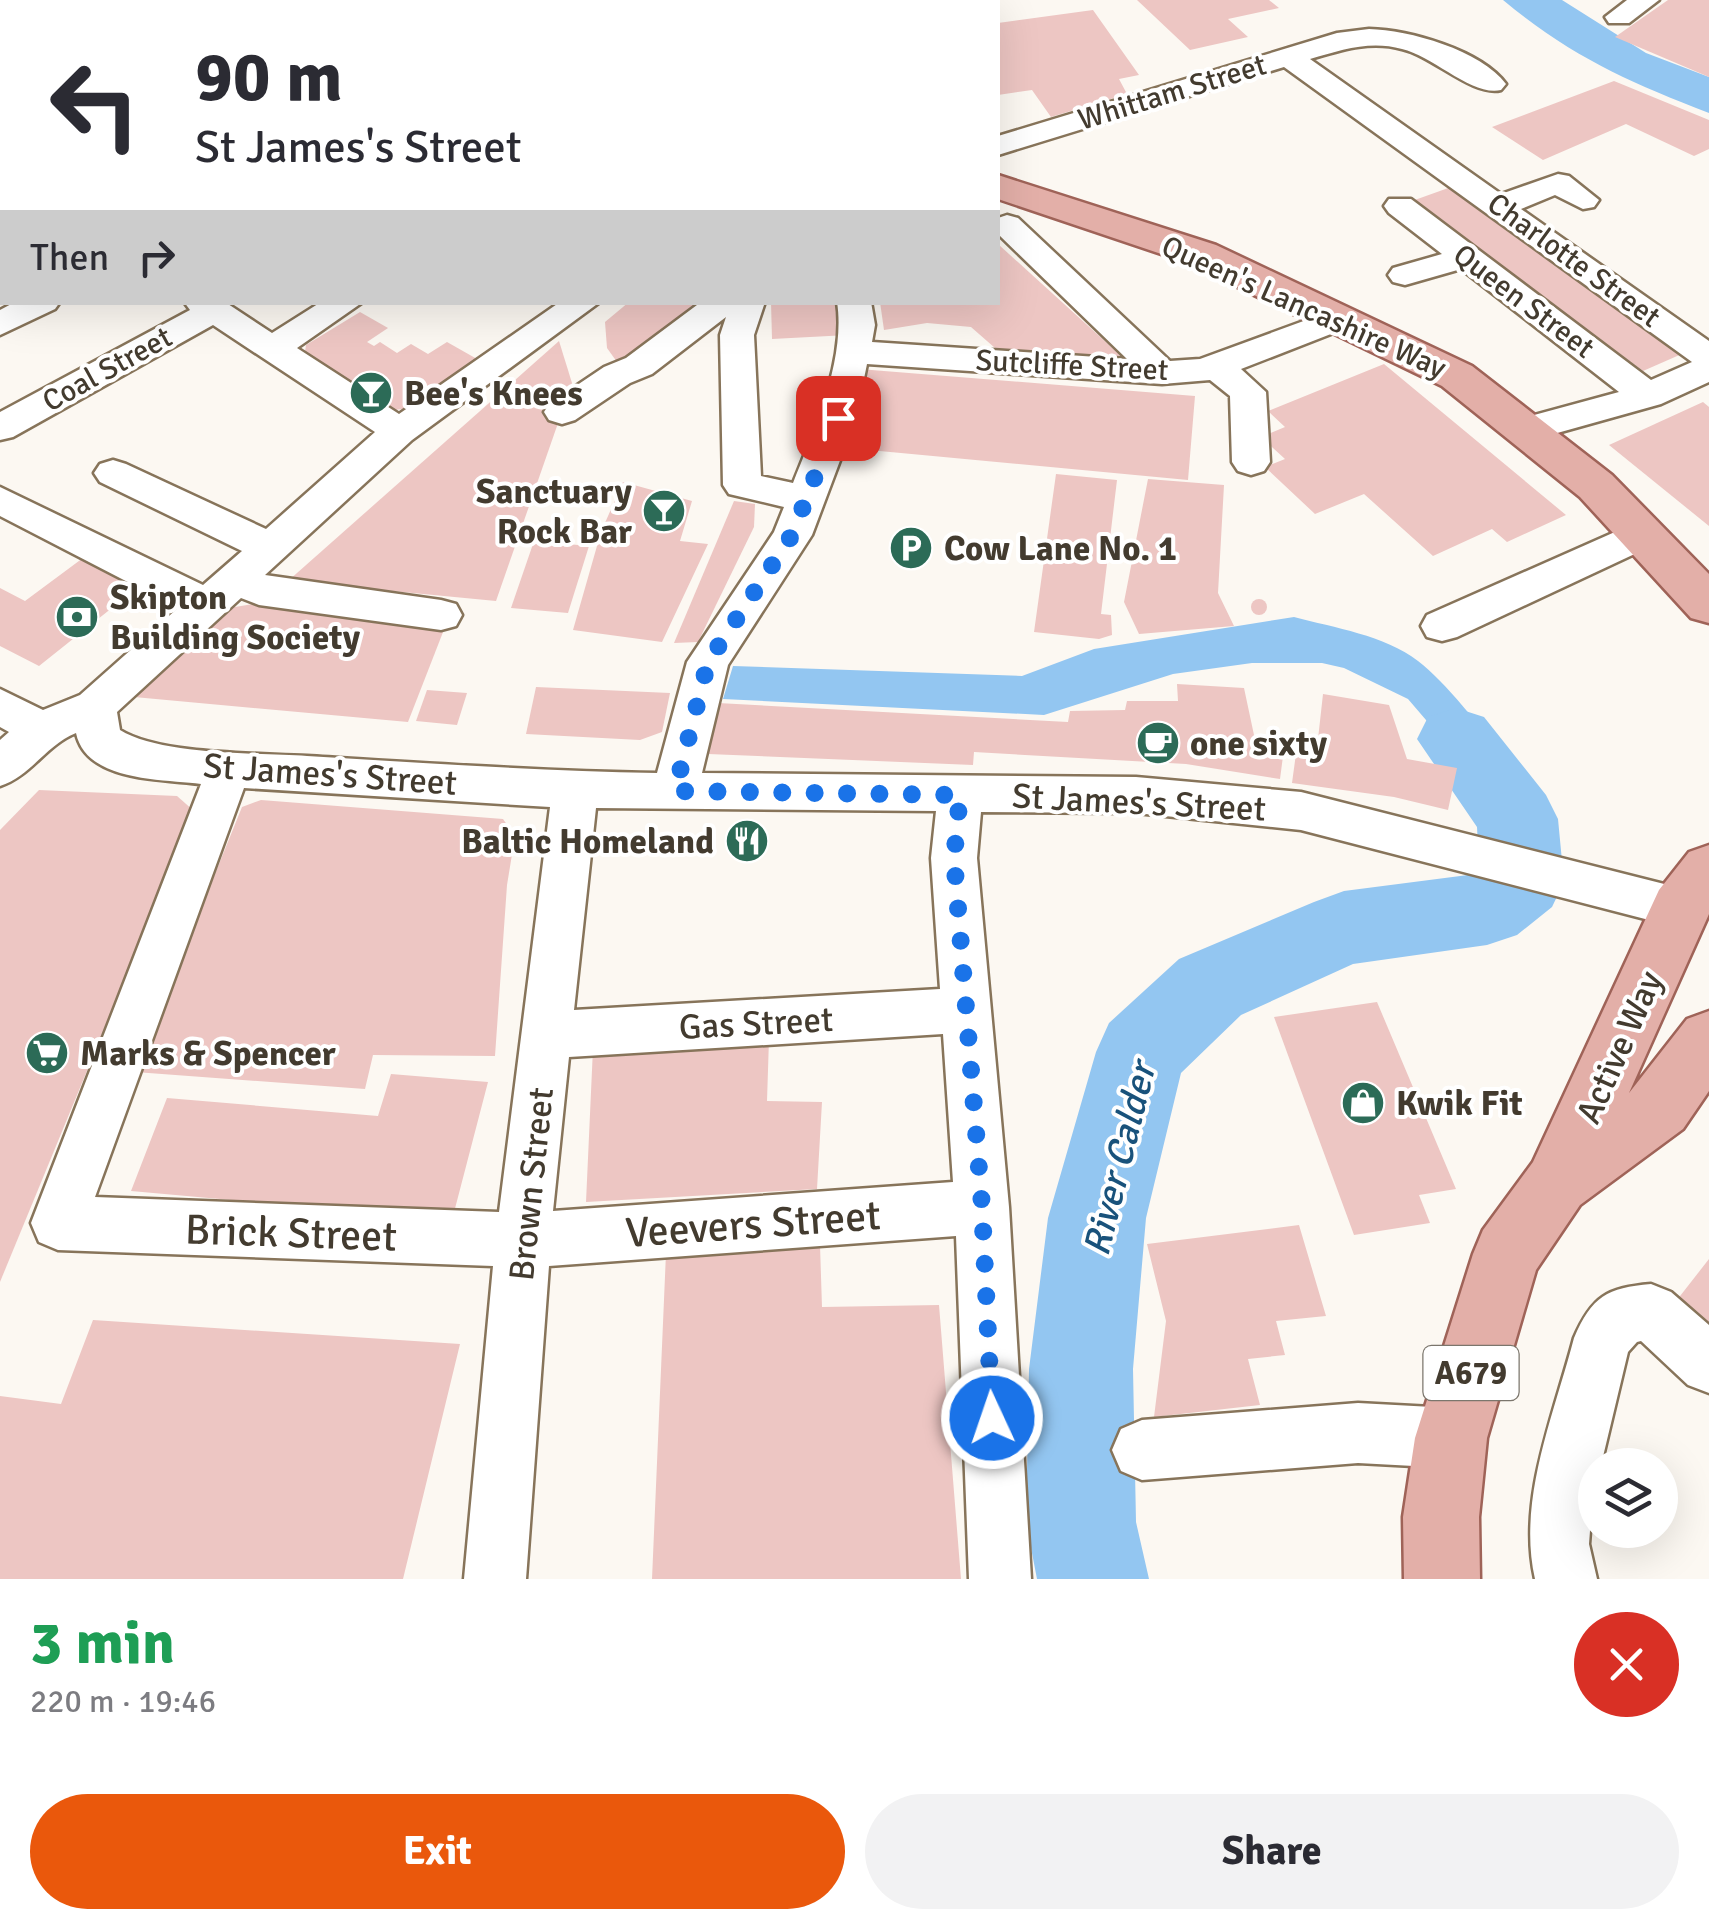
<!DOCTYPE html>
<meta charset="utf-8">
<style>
body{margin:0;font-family:Signika,sans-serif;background:#f2f2f3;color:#2b2b33;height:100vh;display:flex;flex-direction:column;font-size:38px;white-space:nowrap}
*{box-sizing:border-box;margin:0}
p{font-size:32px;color:#7c7c81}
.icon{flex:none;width:55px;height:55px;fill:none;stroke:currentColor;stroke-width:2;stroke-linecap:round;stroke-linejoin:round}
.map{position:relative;height:1579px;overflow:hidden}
.drawer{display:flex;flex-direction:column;background:#fff;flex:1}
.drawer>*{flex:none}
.banner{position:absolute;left:0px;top:0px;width:1000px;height:305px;box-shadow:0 10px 40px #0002;background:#fff;color:#2b2b33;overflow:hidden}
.fabs{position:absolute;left:1578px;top:1448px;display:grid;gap:20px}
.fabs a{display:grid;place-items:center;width:100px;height:100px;border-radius:50%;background:#fff;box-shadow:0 10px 40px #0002;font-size:50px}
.pin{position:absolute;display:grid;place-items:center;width:85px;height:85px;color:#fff;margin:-42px;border-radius:20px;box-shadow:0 5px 15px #0006}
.me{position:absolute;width:110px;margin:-55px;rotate:357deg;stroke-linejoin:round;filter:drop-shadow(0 0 8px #0008)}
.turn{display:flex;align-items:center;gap:35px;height:210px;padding:0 30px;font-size:45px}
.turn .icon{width:130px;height:130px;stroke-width:2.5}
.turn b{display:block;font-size:70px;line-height:85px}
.then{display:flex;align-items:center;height:95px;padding:0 30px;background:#0003;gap:20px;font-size:38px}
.round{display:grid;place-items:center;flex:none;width:105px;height:105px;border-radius:52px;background:#f2f2f3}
.summary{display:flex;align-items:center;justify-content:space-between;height:170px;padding:0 30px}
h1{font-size:60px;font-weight:700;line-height:75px;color:#1e9e55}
.button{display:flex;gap:20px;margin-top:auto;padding:20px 30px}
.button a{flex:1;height:115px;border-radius:60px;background:#ea580c;color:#fff;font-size:40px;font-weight:700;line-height:115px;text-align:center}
.button a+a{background:#f2f2f3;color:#2b2b33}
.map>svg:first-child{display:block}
.water{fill:#93c6f1}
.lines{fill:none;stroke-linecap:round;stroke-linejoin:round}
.river{fill:#93c6f1;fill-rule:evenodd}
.building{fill:#edc6c3}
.minor-casing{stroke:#87745a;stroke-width:5}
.major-casing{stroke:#9f6358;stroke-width:5}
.minor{fill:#fff;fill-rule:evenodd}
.major{fill:#e3afa8;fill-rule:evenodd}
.route{stroke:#1a73e8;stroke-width:18;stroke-dasharray:0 32.4}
.labels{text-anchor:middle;stroke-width:8;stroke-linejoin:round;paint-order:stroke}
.far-street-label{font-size:30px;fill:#433b2f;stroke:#fff}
.shield{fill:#fff;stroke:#7b766d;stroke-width:2.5}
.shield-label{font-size:32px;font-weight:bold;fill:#433b2f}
.poi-label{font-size:35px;font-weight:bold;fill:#433b2f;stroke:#fff;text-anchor:start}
.street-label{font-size:35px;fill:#433b2f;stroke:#fff}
.water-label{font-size:38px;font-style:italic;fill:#19527b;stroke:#fff}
.near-street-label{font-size:42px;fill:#433b2f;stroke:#fff}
</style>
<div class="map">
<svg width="1709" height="1579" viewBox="0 0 1709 1579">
<rect width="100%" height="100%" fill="#fcf8f2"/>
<g class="water">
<path d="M1503 0H1562L1646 53 1709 77V113C1627 81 1572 57 1503 0Z"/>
<path d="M1294 617C1335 628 1384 635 1418 661 1465 698 1525 787 1557 839L1499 823 1438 734 1408 699 1344 668 1322 663H1252L1173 674 1044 715 723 699 733 666 1022 676 1094 649Z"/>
</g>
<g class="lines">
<g class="river">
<polygon points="504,0 553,0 554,2 506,2"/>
<polygon points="1456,708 1484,717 1546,795 1558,819 1564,882 1552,907 1517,935 1487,945 1353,964 1241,1015 1181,1073 1146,1218 1133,1369 1136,1522 1149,1579 1037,1579 1026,1522 1029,1369 1048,1218 1096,1052 1109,1023 1179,959 1314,902 1344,891 1468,875 1479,867 1477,827 1417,739 1428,717"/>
</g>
</g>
<g class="building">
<polygon points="1137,0 1269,0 1279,8 1228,19 1248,37 1190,50"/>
<polygon points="1668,0 1709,0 1709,77 1615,37"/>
<polygon points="1093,10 1139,75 1119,79 1127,94 1051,117 1032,90 998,95 998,23"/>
<polygon points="1614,81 1709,120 1709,149 1694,156 1626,124 1543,160 1492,127"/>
<polygon points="1451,187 1684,353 1643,371 1412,201"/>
<polygon points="998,244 1130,364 1003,355 971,327 927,323 884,330 880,302 998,302"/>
<polygon points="629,302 700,302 640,356 617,362 607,348 605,322"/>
<polygon points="771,302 843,302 848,335 772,339"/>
<polygon points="360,312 388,328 367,342 374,346 380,342 397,353 411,344 428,354 447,342 477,359 403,409 394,410 305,352 306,345"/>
<polygon points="559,341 572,383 496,601 288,581"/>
<polygon points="1384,364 1566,515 1507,542 1492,529 1433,556 1364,494 1315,514 1265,467 1285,459 1261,437 1285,427 1268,411"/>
<polygon points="859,369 1195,396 1188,480 837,447"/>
<polygon points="1703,402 1709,407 1709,526 1609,445"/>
<polygon points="1056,474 1117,480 1101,614 1111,615 1112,635 1099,639 1034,632"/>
<polygon points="1148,479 1224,485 1218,593 1234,626 1139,634 1124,602"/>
<polygon points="623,482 692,501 680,541 708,544 662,642 573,630 601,532"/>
<polygon points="734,501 755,504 754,527 698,642 674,643"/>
<polygon points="534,541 589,546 568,613 511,608"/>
<polygon points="87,555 142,584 39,666 0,646 0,588 25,601"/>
<circle cx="1259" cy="607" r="8"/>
<polygon points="259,603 445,627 408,722 134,697 133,685 229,608"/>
<polygon points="1177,684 1244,688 1254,735 1285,741 1280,779 1186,764 974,752 973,765 708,754 718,703 1068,722 1070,711 1125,710 1127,701 1178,701"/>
<polygon points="536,687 670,693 662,732 640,740 526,734"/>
<polygon points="427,690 467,693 457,725 416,721"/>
<polygon points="1323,694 1389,705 1407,759 1457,768 1448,810 1394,797 1292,783 1298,739 1318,739"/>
<polygon points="39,790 177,796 194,811 0,1282 0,830"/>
<polygon points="261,800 503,819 515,836 507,885 495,1056 373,1055 365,1089 135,1072 242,807"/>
<polygon points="1377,1002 1456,1189 1419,1195 1430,1223 1354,1235 1274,1017"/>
<polygon points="769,1039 767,1101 822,1102 817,1189 586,1202 593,1048"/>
<polygon points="391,1074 488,1082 452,1220 131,1191 167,1098 378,1116"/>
<polygon points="1299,1225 1326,1316 1276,1321 1285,1355 1248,1359 1260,1405 1154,1417 1166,1321 1147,1244"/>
<polygon points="820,1245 822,1307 939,1305 961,1579 652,1579 666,1253"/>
<polygon points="1709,1259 1709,1352 1666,1314"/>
<polygon points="93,1320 460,1344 403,1579 0,1579 0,1396 61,1404"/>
</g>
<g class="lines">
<g class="minor-casing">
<g id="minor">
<polygon points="1627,0 1659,0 1629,23 1609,23 1605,17"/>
<path d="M1369 29C1409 30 1481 50 1506 84L1501 90C1473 97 1433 56 1402 49 1370 40 1341 50 1310 59L1501 194 1558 174 1569 176 1599 200 1594 207 1583 209 1555 195 1521 209 1709 341V382L1661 404 1525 442 1512 439 1507 430 1512 421 1619 392 1461 269 1405 285 1393 282 1388 275 1393 268 1442 254 1389 213 1384 206 1389 199H1411L1651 380 1692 362 1284 67 998 155V136L1337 33Z"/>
<polygon points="2,74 2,92 0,93 0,75"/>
<rect x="0" y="154" width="2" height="20"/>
<polygon points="2,205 2,225 0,226 0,206"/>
<path d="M1007 215 1018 218 1170 361 1200 359 1342 307 1354 311 1359 318 1354 325 1241 369 1266 392 1270 462 1264 471 1251 475 1238 471 1232 462 1230 396 1210 380 1162 384 867 364 856 418 812 535 728 665 702 773 1136 777 1301 792 1680 888 1697 894 1704 908 1697 922 1680 928 1301 830 1136 813 981 812 977 858 1009 1207 1031 1579H969L956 1236 549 1266 526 1579H464L493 1266 58 1250 39 1242 31 1223 201 784C163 779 86 782 76 733 46 745 31 776 0 786V740L9 732 0 727V689L43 710 80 695 178 608 0 516V487L203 585 242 551 100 482 94 473 100 464 113 460 126 464 266 529 375 432 213 325 13 437 0 440V412L190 310 184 302H225L272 333 321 302H363L297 348 399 414 560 302H600L412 440 265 575 441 600 456 604 462 615 456 626 441 630 259 605 241 598 117 712 120 730C160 755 257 753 307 756 424 763 540 771 657 773L687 662 774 532 784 507 729 494 723 485 720 335 726 317 652 374 630 383 575 420 562 424 549 420 544 412 549 404 604 367 626 358 701 302H765L754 335 761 476 793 483C814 431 846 359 837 302H871L875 325 872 342 1127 359 998 234V218ZM244 788 550 807 499 1212 95 1197ZM596 808 936 811 931 858 940 989 574 1010ZM943 1034 953 1182 553 1211 569 1057Z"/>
<polygon points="15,302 60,302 55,309 0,335 0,310"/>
<polygon points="1642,520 1656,524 1662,534 1656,544 1457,637 1442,641 1427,637 1421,626 1427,615"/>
<path d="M1651 1284 1671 1292 1709 1325V1393L1688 1385 1641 1341 1637 1342 1628 1352 1601 1465H1595L1589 1544 1597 1579H1535C1517 1500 1554 1415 1574 1338 1592 1296 1607 1288 1651 1284Z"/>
<polygon points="1358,1403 1451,1408 1472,1417 1481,1438 1472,1459 1451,1468 1358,1463 1142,1480 1121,1471 1112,1450 1121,1429 1142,1420"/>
</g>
</g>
<g class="major-casing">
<g id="major">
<polygon points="687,0 721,0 723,2 689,2"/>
<polygon points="998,175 1216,245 1472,366 1612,475 1709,574 1709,623 1691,618 1580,497 1442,386 1188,263 998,199"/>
<polygon points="1709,845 1709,914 1629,1093 1687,1019 1709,1011 1709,1091 1683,1129 1580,1205 1536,1270 1487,1438 1479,1517 1480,1579 1404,1579 1403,1517 1415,1438 1473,1254 1483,1230 1533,1162 1659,890 1689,852"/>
</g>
</g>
<use href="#minor" class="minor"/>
<use href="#major" class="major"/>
</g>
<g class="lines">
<polyline class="route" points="838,418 792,535 708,662 675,791 960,795 954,858 982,1206 992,1418"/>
</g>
<defs>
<g id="bar-disc" transform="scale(2.25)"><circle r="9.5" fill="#2c6b57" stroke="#fff"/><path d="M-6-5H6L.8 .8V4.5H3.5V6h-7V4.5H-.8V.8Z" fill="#fff"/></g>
<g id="parking-disc" transform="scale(2.25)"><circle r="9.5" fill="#2c6b57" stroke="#fff"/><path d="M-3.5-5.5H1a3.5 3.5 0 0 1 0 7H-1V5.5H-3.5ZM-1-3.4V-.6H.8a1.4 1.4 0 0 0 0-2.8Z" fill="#fff"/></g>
<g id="bank-disc" transform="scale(2.25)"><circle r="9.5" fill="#2c6b57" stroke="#fff"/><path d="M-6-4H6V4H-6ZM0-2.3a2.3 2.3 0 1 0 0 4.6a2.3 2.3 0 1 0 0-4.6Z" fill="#fff"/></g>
<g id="cafe-disc" transform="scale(2.25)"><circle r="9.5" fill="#2c6b57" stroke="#fff"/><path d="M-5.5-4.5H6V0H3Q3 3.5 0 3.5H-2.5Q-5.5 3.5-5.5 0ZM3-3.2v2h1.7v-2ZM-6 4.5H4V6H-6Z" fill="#fff"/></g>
<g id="restaurant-disc" transform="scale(2.25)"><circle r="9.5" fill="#2c6b57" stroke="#fff"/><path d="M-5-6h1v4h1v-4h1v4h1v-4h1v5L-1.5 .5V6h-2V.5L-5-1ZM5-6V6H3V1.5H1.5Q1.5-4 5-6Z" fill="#fff"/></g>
<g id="supermarket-disc" transform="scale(2.25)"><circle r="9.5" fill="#2c6b57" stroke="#fff"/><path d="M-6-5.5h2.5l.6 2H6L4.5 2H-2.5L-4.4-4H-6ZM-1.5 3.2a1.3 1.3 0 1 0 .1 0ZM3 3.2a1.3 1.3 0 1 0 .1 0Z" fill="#fff"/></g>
<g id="shop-disc" transform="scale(2.25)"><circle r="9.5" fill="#2c6b57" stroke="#fff"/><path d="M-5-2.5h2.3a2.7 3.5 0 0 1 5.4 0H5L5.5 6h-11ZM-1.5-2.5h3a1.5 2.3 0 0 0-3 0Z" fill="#fff"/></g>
</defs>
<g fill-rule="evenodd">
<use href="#bar-disc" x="371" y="393"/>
<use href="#bar-disc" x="664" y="511"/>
<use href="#parking-disc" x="911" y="548"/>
<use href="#bank-disc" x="77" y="617"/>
<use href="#cafe-disc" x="1158" y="743"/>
<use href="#restaurant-disc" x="747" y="841"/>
<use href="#supermarket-disc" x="47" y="1053"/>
<use href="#shop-disc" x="1363" y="1103"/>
</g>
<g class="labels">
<g class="far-street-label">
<text transform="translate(1172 92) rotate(-17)" y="10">Whittam Street</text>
<text transform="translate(1574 260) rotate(36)" y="10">Charlotte Street</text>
<text transform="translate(1524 301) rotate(37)" y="10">Queen Street</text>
<text transform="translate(1304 307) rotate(24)" y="10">Queen's Lancashire Way</text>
<text transform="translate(1072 365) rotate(3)" y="10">Sutcliffe Street</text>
<text transform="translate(107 369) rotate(-29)" y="10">Coal Street</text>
</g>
<rect class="shield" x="1423.5" y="1346" width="95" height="54" rx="8"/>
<g class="shield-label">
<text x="1471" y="1384">A679</text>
</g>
<g class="poi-label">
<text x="404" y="405">Bee's Knees</text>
<text x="632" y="503" text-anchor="end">Sanctuary<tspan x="632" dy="40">Rock Bar</tspan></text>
<text x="944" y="560">Cow Lane No. 1</text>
<text x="110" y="609">Skipton<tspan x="110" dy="40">Building Society</tspan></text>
<text x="1190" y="755">one sixty</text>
<text x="714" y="853" text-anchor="end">Baltic Homeland</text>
<text x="80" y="1065">Marks &amp; Spencer</text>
<text x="1396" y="1115">Kwik Fit</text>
</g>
<g class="street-label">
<text transform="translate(330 774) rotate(4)" y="12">St James's Street</text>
<text transform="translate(1139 802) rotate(3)" y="12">St James's Street</text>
<text transform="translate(756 1023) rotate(-3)" y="12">Gas Street</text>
<text transform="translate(1619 1047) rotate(-66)" y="12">Active Way</text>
<text transform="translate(531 1184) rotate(-84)" y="12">Brown Street</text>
</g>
<g class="water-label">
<text transform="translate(1119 1159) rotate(-76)" y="13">River Calder</text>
</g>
<g class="near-street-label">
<text transform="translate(753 1223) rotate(-4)" y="15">Veevers Street</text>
<text transform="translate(291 1232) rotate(2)" y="15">Brick Street</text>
</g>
</g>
</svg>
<div class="fabs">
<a><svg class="icon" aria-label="layers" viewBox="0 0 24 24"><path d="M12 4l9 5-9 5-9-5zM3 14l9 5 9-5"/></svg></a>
</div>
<div class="pin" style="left:838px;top:418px;background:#d93025"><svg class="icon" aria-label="arrive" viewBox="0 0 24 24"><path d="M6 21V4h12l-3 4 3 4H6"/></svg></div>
<svg class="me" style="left:992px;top:1418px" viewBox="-20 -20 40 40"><circle r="17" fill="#1a73e8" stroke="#fff" stroke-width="3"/><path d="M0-11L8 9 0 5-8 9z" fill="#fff"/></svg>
<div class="banner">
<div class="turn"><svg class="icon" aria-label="left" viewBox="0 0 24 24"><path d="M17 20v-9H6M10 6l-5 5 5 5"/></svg><div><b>90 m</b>St James's Street</div></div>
<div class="then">Then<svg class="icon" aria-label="right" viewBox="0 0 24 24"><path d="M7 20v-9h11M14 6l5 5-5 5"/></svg></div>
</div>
</div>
<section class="drawer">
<div class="summary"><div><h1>3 min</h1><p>220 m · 19:46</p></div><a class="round" style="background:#d93025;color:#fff"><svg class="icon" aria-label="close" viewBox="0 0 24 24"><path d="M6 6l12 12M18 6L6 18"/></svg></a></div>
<div class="button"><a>Exit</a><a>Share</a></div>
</section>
